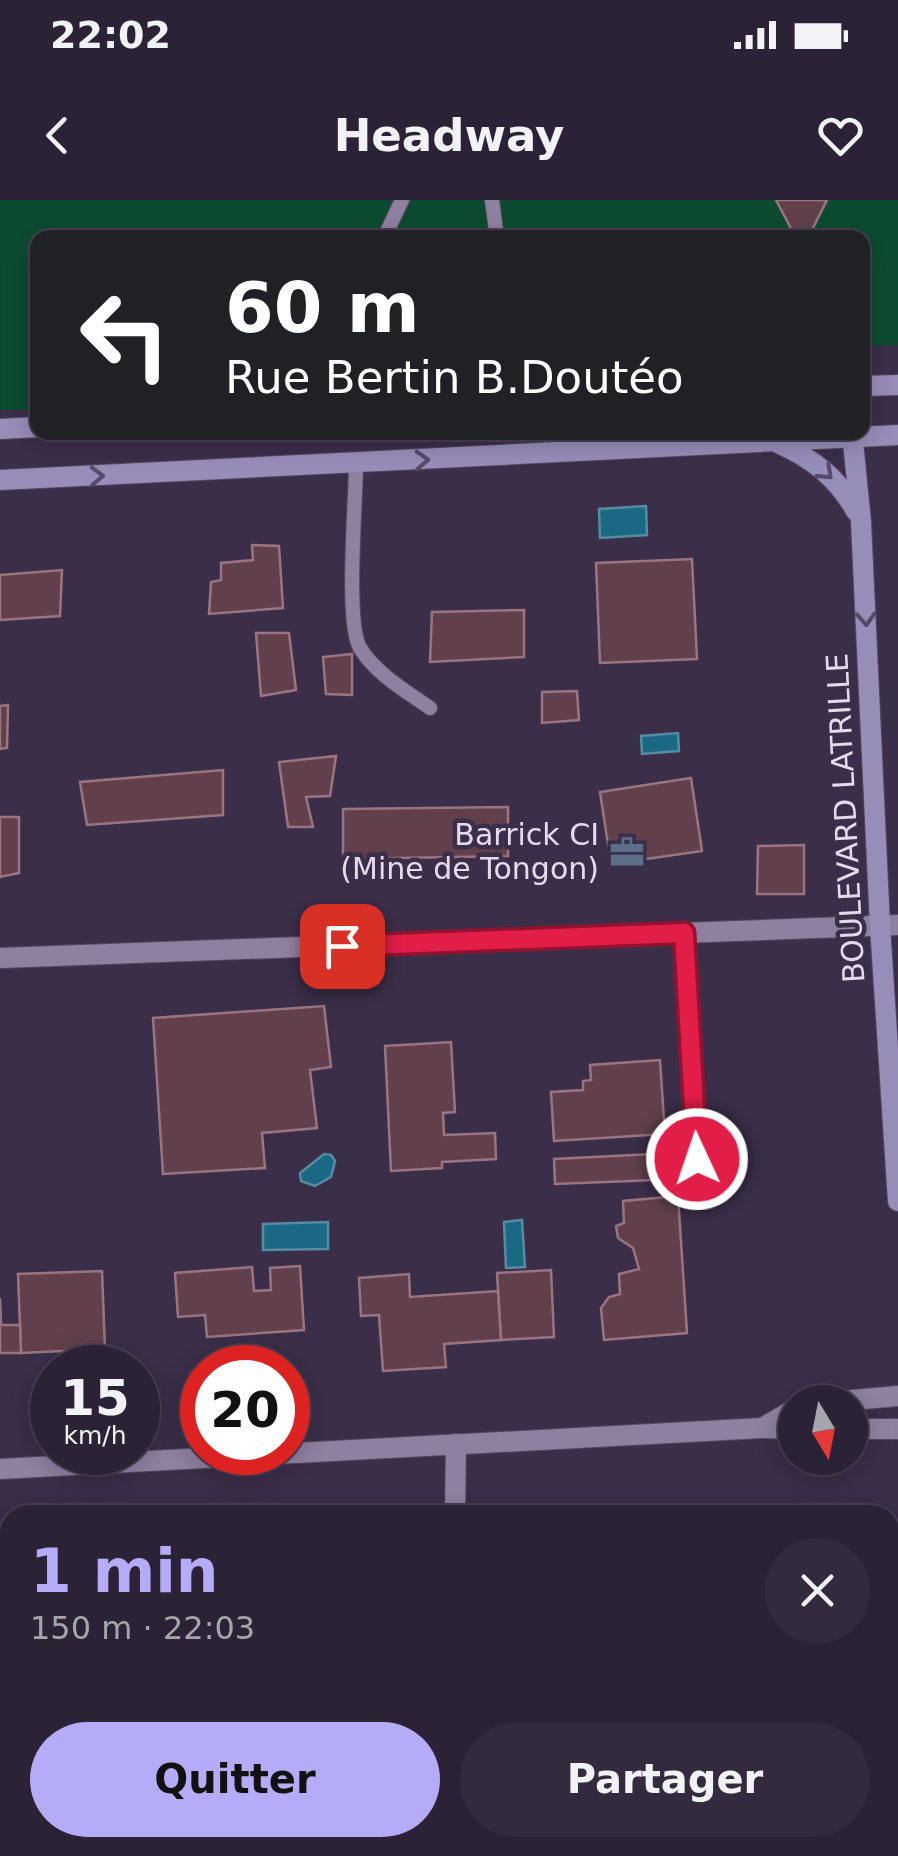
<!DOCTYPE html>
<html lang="fr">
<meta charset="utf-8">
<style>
body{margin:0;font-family:"DejaVu Sans",sans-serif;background:#342a3e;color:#f1f3f6;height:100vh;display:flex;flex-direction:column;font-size:38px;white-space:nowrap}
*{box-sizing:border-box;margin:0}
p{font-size:32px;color:#a6a4ad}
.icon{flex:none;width:55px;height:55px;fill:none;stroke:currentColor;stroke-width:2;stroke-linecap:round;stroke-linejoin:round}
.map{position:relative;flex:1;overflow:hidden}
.sheet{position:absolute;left:0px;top:1305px;width:900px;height:352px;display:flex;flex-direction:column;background:#2c2236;border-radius:30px 30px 0 0;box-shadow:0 5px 25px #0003,0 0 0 2px #483f51}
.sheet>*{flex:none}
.top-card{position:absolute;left:30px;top:30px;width:840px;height:210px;border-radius:20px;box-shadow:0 5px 25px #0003,0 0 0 2px #483f51;background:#202124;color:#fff;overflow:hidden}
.needle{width:65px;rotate:170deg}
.tools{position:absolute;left:778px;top:1185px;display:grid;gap:20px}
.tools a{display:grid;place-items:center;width:90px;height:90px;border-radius:50%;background:#2c2236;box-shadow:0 5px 25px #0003,0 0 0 2px #483f51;font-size:50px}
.speed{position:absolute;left:30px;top:1145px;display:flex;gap:20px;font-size:50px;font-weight:700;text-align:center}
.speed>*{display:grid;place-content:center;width:130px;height:130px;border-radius:50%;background:#2c2236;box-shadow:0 5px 25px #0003,0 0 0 2px #483f51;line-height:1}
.speed small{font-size:25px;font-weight:400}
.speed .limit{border:15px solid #d22;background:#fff;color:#111}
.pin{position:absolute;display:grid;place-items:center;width:85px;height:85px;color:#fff;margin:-42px;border-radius:20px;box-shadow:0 5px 15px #0006}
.me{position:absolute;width:110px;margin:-55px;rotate:357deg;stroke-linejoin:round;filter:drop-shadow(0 0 8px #0008)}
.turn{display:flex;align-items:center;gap:35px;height:210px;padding:0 30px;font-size:45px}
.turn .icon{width:130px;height:130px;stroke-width:2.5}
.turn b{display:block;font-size:70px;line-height:85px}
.round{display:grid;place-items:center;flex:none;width:105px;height:105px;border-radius:52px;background:#342a3e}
.head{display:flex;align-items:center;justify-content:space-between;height:170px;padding:0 30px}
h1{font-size:60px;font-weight:700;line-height:75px;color:#b5acf9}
.primary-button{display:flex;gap:20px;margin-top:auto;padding:20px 30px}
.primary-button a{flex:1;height:115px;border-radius:60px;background:#b5acf9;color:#111;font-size:40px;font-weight:700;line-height:115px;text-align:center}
.primary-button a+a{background:#342a3e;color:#f1f3f6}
.status{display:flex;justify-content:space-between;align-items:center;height:70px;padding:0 50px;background:#2c2236;direction:ltr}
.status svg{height:28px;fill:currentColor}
header{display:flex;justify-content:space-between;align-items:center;height:130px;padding:0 30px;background:#2c2236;font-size:45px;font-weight:700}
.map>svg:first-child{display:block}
.green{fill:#0c4b30}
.water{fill:#1b6884;stroke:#578ba4;stroke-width:2.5}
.building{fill:#61404b;stroke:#9a7581;stroke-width:2.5}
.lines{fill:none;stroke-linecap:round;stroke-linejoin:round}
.lane-casing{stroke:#544960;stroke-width:16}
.street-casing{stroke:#544960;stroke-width:22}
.secondary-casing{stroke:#544960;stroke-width:22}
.lane{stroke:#8f809f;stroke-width:14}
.street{stroke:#8f809f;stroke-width:20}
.secondary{stroke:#978db9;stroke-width:20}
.oneway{stroke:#564a6a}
.route-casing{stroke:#92132f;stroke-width:25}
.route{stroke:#e11d48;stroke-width:18}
.labels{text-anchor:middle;stroke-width:9;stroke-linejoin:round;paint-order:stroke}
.street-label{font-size:30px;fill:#e4dced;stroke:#3a2e48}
.poi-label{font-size:30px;fill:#e4dced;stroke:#3a2e48;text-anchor:end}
</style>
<div class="status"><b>22:02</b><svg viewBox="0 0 49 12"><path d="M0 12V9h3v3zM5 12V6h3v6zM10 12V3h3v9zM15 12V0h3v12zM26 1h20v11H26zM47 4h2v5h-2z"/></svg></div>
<header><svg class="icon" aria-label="back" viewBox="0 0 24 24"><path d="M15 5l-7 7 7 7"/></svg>Headway<svg class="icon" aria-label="heart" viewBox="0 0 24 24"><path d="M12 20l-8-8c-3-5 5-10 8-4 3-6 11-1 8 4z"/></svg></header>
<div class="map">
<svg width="898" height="1656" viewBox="0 0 898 1656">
<rect width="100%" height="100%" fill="#3a2e48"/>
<polygon class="green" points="0,0 898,0 898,145 863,146 862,38 38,38 37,210 0,210"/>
<g class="water">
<polygon points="646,306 647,335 600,338 599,309"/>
<polygon points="678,533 679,551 642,554 641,536"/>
<polygon points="324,954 331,955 335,961 331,977 315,986 301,981 300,973"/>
<polygon points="522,1020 525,1067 506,1068 504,1022"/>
<polygon points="328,1022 328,1049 263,1050 263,1024"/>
</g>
<g class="building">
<polygon points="776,0 827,0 808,38 796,38"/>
<polygon points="252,345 279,346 283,408 209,414 211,382 221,380 221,363 253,360"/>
<polygon points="692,359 697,459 600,463 596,363"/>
<polygon points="62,370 60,416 0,420 0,375"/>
<polygon points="524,410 524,457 430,462 432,412"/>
<polygon points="256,433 289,433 296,490 261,496"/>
<polygon points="352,454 352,495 326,494 323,457"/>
<polygon points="577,491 579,520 542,523 542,492"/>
<polygon points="8,505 7,548 0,549 0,506"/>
<polygon points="336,556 330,596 306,597 313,627 288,627 279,562"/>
<polygon points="223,570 223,615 87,625 80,582"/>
<polygon points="691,578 702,651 611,664 600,592"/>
<polygon points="508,607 508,656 343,659 343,609"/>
<polygon points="0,617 19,617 19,673 0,677"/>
<polygon points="804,645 804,694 757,694 758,646"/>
<polygon points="324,806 331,867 310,870 317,928 262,933 265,968 163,974 153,818"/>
<polygon points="451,842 455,912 443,913 444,935 495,933 496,959 442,962 442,968 391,971 385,846"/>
<polygon points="660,860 665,934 554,941 551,892 583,890 583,881 591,880 590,865"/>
<polygon points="678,926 680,979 555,984 554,959 653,954 652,935 665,934 665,927"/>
<polygon points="678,996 687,1133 604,1140 601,1108 609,1097 620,1094 619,1074 639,1069 633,1048 618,1038 616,1026 624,1023 623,1001"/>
<polygon points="300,1066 304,1130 207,1137 205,1115 178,1117 175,1073 252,1067 254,1091 271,1090 270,1068"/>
<polygon points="551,1070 554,1137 501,1140 497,1073"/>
<polygon points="102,1071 105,1149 21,1153 18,1074"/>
<polygon points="409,1074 410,1097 498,1091 501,1140 444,1144 446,1167 383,1171 379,1115 361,1116 359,1078"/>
<polygon points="0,1098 1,1125 20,1125 21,1153 0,1153"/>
</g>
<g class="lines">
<g class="lane-casing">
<g id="lane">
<polyline points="492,0 497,38"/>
<polyline points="384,38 402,0"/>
<polyline points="556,232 561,252"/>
<path d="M356 264C356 301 345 422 360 448 376 474 406 491 430 508"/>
<polyline points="685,733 697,959"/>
</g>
</g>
<g class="street-casing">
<g id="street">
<polyline points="0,758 898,725"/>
<polyline points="831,1202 898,1196"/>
<polyline points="764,1227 795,1209"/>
<polyline points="850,1229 898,1229"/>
<polyline points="0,1269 762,1228 795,1229"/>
<polyline points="455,1315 456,1244"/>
<polyline points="0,1536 10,1543"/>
<polyline points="33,1648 33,1656"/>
<polyline points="852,1648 852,1656"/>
</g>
</g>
<g class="secondary-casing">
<g id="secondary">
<polyline points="862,186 898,185"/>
<polyline points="0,229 38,227"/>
<polyline points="852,232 861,322 880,726 898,1001"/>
<path d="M778 243C813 259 837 277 856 311"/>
<polyline points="0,280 898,235"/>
</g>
</g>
<use href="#lane" class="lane"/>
<use href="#street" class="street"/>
<use href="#secondary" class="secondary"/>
</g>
<defs><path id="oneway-chevron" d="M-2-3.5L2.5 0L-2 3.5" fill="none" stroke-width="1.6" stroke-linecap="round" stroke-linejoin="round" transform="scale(2.5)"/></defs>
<g class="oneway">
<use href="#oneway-chevron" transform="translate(422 260) rotate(-3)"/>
<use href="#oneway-chevron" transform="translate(826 273) rotate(43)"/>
<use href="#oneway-chevron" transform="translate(97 276) rotate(-2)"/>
<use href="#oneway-chevron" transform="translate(866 419) rotate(87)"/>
</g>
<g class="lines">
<g class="route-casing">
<polyline id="route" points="342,746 684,733 697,959"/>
</g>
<use href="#route" class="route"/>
</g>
<defs>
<g id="office-bare" transform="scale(2.7)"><path d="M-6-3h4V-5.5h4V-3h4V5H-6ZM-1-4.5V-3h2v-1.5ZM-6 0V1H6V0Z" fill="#5c6f8a" stroke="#3a2e48" stroke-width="2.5" paint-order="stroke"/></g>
</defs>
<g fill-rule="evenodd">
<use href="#office-bare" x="627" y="652"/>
</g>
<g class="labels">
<g class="street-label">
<text transform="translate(846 618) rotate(-93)" y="10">BOULEVARD LATRILLE</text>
</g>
<g class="poi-label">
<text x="599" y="645">Barrick CI<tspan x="599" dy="34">(Mine de Tongon)</tspan></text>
</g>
</g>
</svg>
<div class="tools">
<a><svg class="needle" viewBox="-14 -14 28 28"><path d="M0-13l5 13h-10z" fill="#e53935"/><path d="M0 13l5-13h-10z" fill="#a6a4ad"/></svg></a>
</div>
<div class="speed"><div>15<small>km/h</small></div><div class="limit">20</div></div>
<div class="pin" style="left:342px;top:746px;background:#d93025"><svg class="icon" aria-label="arrive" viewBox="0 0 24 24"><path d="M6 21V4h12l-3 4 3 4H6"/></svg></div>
<svg class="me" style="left:697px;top:959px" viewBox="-20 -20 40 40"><circle r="17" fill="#e11d48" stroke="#fff" stroke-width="3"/><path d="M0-11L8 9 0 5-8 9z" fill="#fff"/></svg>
<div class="top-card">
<div class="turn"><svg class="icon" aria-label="left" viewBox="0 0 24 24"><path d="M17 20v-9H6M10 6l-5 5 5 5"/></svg><div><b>60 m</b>Rue Bertin B.Doutéo</div></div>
</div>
<section class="sheet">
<div class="head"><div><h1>1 min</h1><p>150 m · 22:03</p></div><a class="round"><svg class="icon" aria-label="close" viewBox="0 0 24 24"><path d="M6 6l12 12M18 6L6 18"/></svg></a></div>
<div class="primary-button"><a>Quitter</a><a>Partager</a></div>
</section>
</div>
